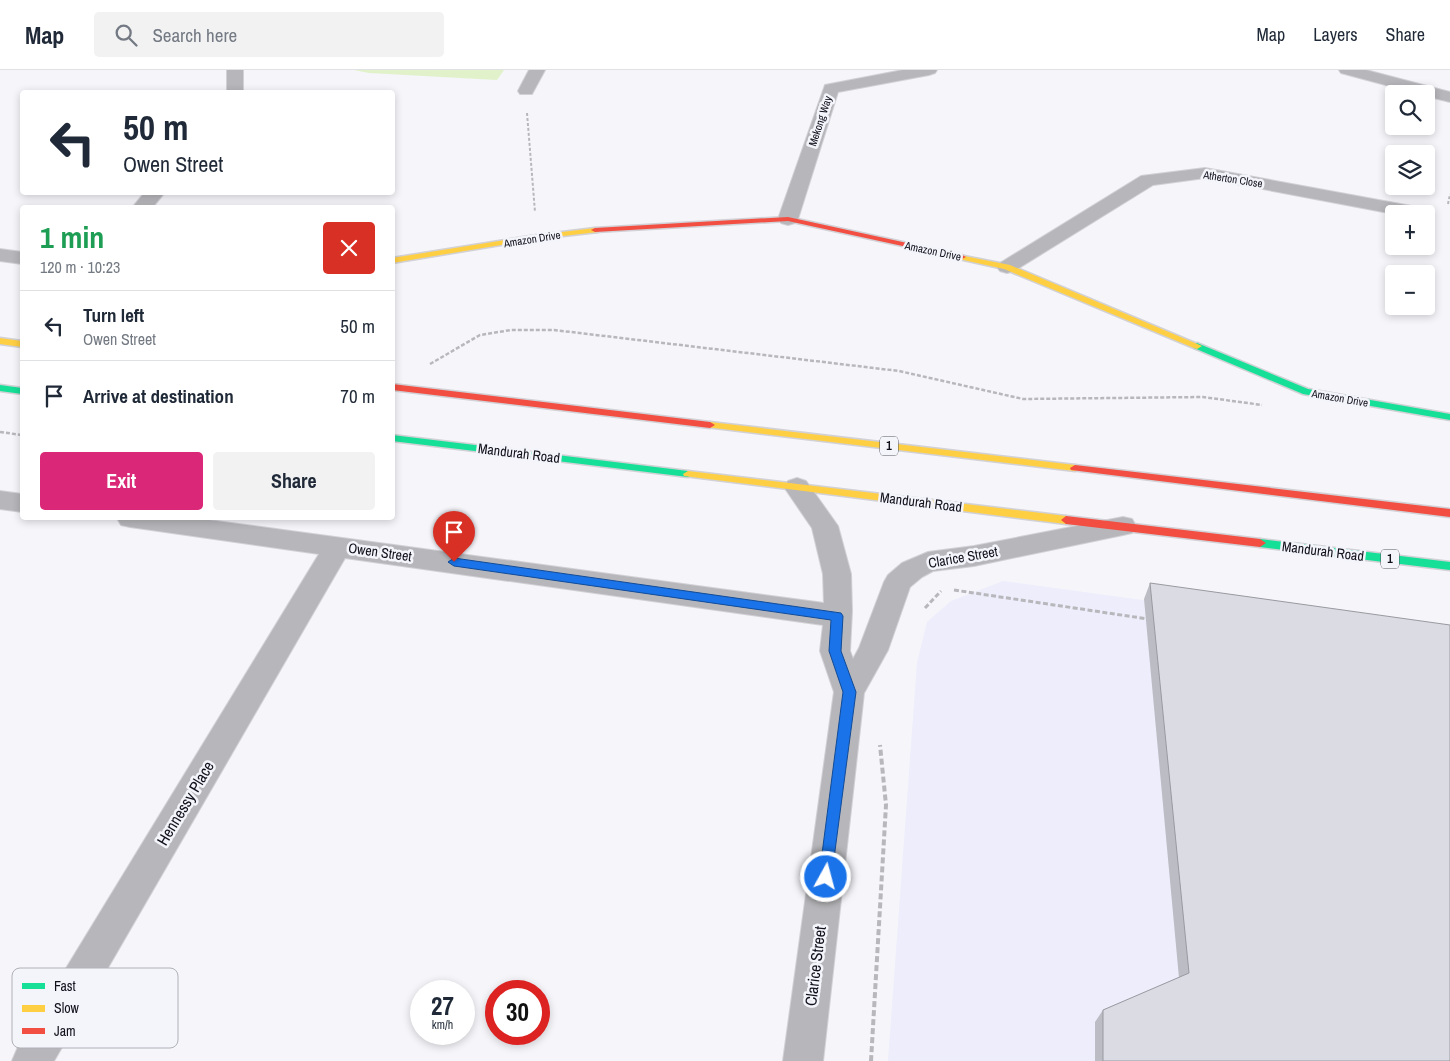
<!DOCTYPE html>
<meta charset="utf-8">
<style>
body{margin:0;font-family:"Archivo Narrow",sans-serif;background:#f2f2f3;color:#1f2937;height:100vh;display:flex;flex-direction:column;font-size:19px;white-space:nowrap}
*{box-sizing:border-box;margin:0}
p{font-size:16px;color:#747a83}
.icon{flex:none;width:28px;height:28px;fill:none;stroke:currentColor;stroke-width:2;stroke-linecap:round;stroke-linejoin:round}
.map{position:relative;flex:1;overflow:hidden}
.side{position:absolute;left:20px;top:135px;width:375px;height:315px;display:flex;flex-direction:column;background:#fff;border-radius:5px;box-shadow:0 2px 8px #0003}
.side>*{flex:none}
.hud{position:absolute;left:20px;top:20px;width:375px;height:105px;border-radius:5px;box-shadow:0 2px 8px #0003;background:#fff;color:#1f2937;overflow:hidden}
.fabs{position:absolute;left:1385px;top:15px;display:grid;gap:10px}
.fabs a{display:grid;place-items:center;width:50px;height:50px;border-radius:5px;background:#fff;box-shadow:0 2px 8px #0003;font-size:25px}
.speed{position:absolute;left:410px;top:910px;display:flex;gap:10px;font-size:25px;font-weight:700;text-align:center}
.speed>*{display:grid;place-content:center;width:65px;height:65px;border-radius:50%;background:#fff;box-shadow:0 2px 8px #0003;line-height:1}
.speed small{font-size:12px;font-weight:400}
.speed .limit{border:8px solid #d22;background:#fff;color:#111}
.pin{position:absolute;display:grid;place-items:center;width:42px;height:42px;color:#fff;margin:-51px -21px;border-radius:50% 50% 50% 0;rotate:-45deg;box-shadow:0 0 5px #0007}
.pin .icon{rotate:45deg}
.me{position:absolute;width:55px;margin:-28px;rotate:7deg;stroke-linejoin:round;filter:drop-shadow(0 0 4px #0008)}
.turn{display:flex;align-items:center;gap:18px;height:105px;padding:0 20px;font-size:22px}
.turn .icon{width:65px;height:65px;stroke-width:2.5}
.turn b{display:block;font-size:35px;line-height:42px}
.round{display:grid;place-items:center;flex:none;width:52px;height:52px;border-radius:5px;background:#f2f2f3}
.overview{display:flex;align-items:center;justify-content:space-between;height:85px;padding:0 20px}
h1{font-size:30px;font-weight:700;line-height:38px;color:#1e9e55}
.action{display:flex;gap:10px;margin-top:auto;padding:10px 20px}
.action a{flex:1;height:58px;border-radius:5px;background:#db2777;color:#fff;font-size:20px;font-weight:700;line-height:58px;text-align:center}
.action a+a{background:#f2f2f3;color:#1f2937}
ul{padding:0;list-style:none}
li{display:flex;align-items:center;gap:15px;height:70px;padding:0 20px;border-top:1px solid #e0e1e3}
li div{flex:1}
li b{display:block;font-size:19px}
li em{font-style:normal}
header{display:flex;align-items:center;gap:30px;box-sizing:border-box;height:70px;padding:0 25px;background:#fff;border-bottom:1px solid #e0e1e3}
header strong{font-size:24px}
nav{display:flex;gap:28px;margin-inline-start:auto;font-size:18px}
.search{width:350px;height:45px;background:#f2f2f3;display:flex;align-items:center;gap:12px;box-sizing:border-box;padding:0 18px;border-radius:5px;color:#747a83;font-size:19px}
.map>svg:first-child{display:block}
.built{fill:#ededfc}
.green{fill:#e1f2ca}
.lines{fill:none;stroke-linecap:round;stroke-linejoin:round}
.street-casing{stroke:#d1d1d6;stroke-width:2}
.fast-casing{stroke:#d1d1d6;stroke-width:3}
.slow-casing{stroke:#d1d1d6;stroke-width:3}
.jam-casing{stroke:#d1d1d6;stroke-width:3}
.path-far3{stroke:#b8b8bc;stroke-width:2;stroke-dasharray:3 2;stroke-linecap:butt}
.path-far2{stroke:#b8b8bc;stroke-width:2.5;stroke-dasharray:4 2;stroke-linecap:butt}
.path-far1{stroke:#b8b8bc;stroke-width:3;stroke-dasharray:5 2.5;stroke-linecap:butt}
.path{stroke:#b8b8bc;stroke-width:4;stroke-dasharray:6 3;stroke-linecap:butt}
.street{fill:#b7b7bb;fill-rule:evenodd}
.fast{fill:#16e098;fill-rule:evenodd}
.slow{fill:#ffcf43;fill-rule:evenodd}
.jam{fill:#f24e42;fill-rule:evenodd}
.wall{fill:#bcbcc4}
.building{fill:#dbdbe4;stroke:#9999a0}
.route{fill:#1a73e8;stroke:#114b97}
.labels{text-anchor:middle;stroke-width:5;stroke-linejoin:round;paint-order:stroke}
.far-street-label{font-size:11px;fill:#11111c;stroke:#f4f4fb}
.shield{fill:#f4f4fb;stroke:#55555f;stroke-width:1}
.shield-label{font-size:12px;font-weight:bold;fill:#11111c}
.street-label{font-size:14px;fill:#11111c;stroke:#f4f4fb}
.near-street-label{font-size:16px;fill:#11111c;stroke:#f4f4fb}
.key{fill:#f4f4fb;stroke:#b0b0b8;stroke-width:1}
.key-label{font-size:14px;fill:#11111c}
</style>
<header>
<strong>Map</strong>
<div class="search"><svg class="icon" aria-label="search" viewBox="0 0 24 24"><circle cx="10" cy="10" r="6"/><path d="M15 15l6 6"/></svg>Search here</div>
<nav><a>Map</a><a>Layers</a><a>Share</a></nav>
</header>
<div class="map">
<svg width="1450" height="991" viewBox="0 0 1450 991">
<rect width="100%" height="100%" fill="#f5f5fa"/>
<polygon class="built" points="1003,511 1282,549 1450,991 888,991 917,593 927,552 951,531"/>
<polygon class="green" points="354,0 504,0 497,10 369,3"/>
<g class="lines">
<g class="street-casing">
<g id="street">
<rect x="227" y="0" width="16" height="22"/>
<polygon points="529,0 545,0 532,24 520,24 518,21"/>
<polygon points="903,0 937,0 935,3 929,5 838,22 798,149 795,153 788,155 781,153 778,149 825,15"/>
<polygon points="1339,0 1366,0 1450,22 1450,32 1426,26 1426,24 1419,24 1341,3"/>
<polygon points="1205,98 1422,138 1429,140 1432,144 1426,149 1426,144 1394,144 1205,108 1153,115 1014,201 1007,203 1000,201 997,197 1000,193 1141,106"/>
<polygon points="145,122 165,122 152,138 132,138"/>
<polygon points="0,179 22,182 22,194 0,191"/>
<polygon points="797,408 806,411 838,456 851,504 852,541 850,581 853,589 859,578 884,512 888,505 902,493 928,482 974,476 1123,447 1132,449 1136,456 1132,463 1123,465 974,496 933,501 922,507 910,517 888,580 864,623 823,991 783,991 834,622 820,581 823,555 345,488 54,991 12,991 18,977 319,484 130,457 121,455 117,448 194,448 824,533 823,504 812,458 784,417 788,411"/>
<polygon points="0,421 22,424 22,442 0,439"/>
</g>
</g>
<g class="fast-casing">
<g id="fast">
<polygon points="1197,273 1308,319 1450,344 1450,350 1303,324 1194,278 1192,276"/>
<polygon points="0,315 22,318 22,324 0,321"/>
<polygon points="392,365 688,401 693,404 688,407 392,371"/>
<polygon points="1260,469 1450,492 1450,500 1260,477 1254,473"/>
</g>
</g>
<g class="slow-casing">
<g id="slow">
<polygon points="595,158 599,160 598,162 537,169 392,193 392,188 537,165"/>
<polygon points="959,185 1010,195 1202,276 1197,279 1194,278 1004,199 959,189"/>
<polygon points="0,268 22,271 22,277 0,274"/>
<polygon points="710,352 1075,395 1080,398 1075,401 706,357 705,355"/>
<polygon points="688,401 1066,446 1071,450 1066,454 684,406 683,404"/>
</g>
</g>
<g class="jam-casing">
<g id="jam">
<polygon points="788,147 962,185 966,187 962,189 788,151 595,162 591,160 595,158"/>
<polygon points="392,314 710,352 715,355 710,358 392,320"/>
<polygon points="1075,395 1450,439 1450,447 1071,400 1070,398"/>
<polygon points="1066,446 1260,469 1266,473 1260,477 1066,454 1061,450"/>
</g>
</g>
<g class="path-far3">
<polyline points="527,43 535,142"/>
<polyline points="1448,134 1450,124"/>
</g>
<g class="path-far2">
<polyline points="430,294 480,265 511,260 554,260 899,301 1023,329 1203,327 1262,335"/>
<polyline points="0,362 22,365"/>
</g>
<g class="path-far1">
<polyline points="954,520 1148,549"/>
<polyline points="925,538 941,521"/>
</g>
<polyline class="path" points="871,991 886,735 880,675"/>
<use href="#street" class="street"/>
<use href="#fast" class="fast"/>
<use href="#slow" class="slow"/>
<use href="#jam" class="jam"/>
</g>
<polygon class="wall" points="1150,513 1450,991 1095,991 1095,952 1103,940 1179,908 1144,529"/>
<polygon class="building" points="1150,513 1450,555 1450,991 1103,991 1103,940 1189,903"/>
<polygon class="route" points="454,488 841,543 843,546 841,581 856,622 831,811 826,813 821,811 819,807 843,622 829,581 831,550 454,496 448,492"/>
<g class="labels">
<g class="far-street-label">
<text transform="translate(820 51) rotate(-72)" y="4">Mekong Way</text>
<text transform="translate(1233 109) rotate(9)" y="4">Atherton Close</text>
<text transform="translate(532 169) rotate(-9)" y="4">Amazon Drive</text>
<text transform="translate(933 181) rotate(12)" y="4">Amazon Drive</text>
<text transform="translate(1340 328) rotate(10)" y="4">Amazon Drive</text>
</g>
<g class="shield">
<rect x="880" y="366.5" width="18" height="19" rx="4"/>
<rect x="1381" y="479.5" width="18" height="19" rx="4"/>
</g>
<g class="shield-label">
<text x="889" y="380">1</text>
<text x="1390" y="493">1</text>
</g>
<g class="street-label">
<text transform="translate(519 383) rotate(7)" y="5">Mandurah Road</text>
<text transform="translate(921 432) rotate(7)" y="5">Mandurah Road</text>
<text transform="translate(1323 481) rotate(7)" y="5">Mandurah Road</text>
<text transform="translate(380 482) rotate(8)" y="5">Owen Street</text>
<text transform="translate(963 487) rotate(-10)" y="5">Clarice Street</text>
</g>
<g class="near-street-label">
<text transform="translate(185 733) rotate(-59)" y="6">Hennessy Place</text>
<text transform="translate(815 896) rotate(-83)" y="6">Clarice Street</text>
</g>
</g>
<rect x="12" y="898" width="166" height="80" rx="8" class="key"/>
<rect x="22" y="913" width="23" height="6" fill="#16e098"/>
<rect x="22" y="935" width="23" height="7" fill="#ffcf43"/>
<rect x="22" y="958" width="23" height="6" fill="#f24e42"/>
<g class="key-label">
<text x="54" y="921">Fast</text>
<text x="54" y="943">Slow</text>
<text x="54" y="966">Jam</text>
</g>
</svg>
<div class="fabs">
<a><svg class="icon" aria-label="search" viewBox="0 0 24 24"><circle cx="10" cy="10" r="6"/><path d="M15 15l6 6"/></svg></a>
<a><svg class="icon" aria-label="layers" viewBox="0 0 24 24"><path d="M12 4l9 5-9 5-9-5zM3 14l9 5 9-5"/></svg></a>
<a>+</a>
<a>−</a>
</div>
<div class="speed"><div>27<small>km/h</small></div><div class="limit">30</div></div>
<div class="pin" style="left:454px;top:492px;background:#d93025"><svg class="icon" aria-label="arrive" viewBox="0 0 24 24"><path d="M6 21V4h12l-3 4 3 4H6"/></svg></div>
<svg class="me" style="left:826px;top:807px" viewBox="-20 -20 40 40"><circle r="17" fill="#1a73e8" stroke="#fff" stroke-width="3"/><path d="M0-11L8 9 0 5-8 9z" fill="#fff"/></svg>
<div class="hud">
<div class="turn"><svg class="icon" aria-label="left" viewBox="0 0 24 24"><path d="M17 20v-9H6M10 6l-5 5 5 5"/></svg><div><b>50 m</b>Owen Street</div></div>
</div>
<section class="side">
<div class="overview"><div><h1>1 min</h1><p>120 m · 10:23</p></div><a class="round" style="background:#d93025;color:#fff"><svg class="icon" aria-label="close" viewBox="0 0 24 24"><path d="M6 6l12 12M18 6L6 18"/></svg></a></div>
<ul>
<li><svg class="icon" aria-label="left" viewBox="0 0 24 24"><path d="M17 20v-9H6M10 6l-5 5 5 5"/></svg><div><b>Turn left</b><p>Owen Street</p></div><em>50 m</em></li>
<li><svg class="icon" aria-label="arrive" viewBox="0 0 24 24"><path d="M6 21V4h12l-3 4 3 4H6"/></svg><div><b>Arrive at destination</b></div><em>70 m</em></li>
</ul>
<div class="action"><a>Exit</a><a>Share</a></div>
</section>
</div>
